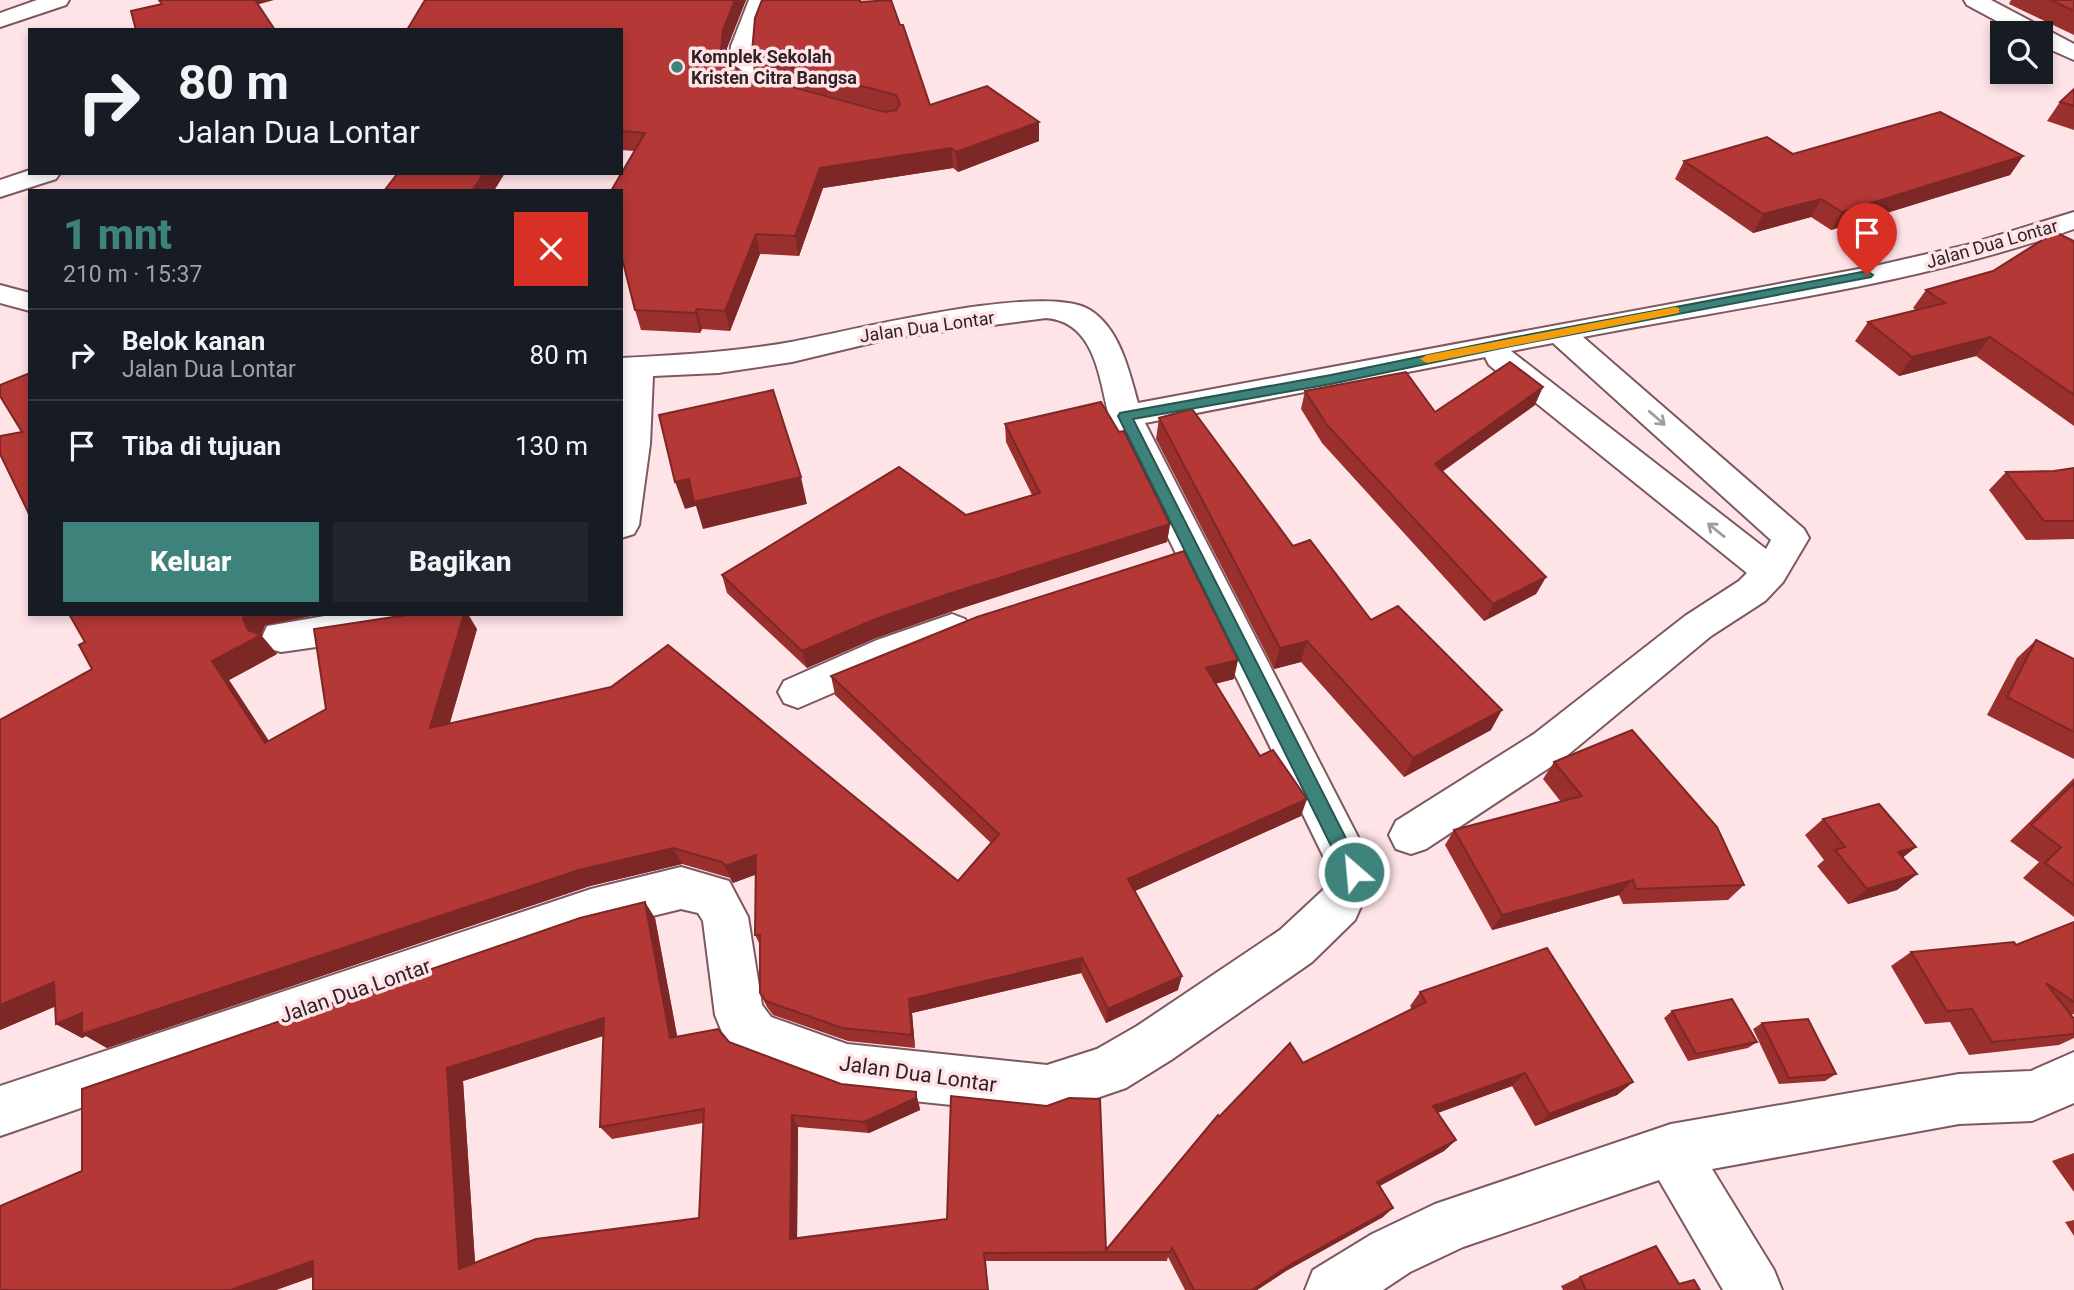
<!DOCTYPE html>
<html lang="id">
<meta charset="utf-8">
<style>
body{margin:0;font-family:Roboto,sans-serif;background:#20242c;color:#f1f3f6;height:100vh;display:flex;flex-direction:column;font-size:26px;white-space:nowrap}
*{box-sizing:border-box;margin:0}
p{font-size:23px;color:#9ea1a6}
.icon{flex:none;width:38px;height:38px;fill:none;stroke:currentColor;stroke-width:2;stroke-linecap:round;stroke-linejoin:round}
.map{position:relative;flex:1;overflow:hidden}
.details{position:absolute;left:28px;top:189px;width:595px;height:427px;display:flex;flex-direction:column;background:#171b24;border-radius:0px;box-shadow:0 4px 10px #0003}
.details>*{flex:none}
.banner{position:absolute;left:28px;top:28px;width:595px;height:147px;border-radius:0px;box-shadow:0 4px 10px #0003;background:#171b24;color:#f1f3f6;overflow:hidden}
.buttons{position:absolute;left:1990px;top:21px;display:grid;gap:14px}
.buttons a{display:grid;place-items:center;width:63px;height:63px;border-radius:0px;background:#171b24;box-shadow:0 4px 10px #0003;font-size:35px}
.pin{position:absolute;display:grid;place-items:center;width:60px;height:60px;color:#fff;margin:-72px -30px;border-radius:50% 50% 50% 0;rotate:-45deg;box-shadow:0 0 7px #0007}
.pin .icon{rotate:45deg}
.me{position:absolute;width:77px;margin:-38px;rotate:333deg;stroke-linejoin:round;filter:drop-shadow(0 0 5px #0008)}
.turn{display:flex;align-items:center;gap:24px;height:147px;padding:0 35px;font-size:32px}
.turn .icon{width:91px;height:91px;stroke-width:2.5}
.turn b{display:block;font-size:49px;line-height:60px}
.round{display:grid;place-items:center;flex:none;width:74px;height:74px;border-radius:0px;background:#20242c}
.head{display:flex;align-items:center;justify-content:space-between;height:119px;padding:0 35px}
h1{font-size:42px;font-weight:800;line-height:52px;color:#3d837b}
.action{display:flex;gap:14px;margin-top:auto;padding:14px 35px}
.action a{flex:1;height:80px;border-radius:0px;background:#3d837b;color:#fff;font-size:28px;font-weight:800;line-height:80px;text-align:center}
.action a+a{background:#20242c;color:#f1f3f6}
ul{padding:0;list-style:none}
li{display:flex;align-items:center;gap:21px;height:91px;padding:0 35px;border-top:2px solid #363941}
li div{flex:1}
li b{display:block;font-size:26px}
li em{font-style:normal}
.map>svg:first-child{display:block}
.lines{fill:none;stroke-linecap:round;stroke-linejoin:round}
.minor-casing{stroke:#7e5860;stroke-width:4}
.minor{fill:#fff;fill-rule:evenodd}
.wall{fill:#9a302e;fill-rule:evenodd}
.shaded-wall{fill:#7d2726}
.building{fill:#b33836;stroke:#7d2726;stroke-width:2;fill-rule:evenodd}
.oneway{stroke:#a39c9d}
.route{fill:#3d837b;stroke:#285550;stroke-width:2}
.slow{fill:#f59e0b}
.poi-dot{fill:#3d837b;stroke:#fee3e7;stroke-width:2.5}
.labels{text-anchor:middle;stroke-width:7;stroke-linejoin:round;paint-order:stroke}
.far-poi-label{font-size:18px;font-weight:bold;fill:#322225;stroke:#fee3e7;text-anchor:start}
.far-street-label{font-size:18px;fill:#322225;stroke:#fee3e7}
.street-label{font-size:21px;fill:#322225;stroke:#fee3e7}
</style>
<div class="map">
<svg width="2074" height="1290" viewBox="0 0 2074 1290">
<rect width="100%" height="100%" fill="#fee3e7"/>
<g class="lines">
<g class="minor-casing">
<g id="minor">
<polygon points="37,0 69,0 66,5 0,27 0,13"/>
<path d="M749 0H771L756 36 753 72 765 81 794 88 797 93 794 98C774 103 741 92 729 75L731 46Z"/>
<polygon points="1964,0 1991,0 2074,44 2074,60 2040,45 2040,33 2019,33 1967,5"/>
<polygon points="30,170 30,173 60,173 56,179 0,197 0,180"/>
<path d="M2074 212V229C1915 285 1747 305 1583 337L1804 529 1809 538 1783 582 1765 601 1711 636 1564 758 1426 849 1411 854 1396 849 1389 835 1396 821 1534 734 1685 616 1739 581 1747 573 1489 365 1485 357 1145 423 1376 872 1355 920 1312 962 1171 1060 1126 1088 1047 1115 847 1094 738 1053 722 1032 715 1015 703 921 698 913 681 909 591 931 0 1136V1086L591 889 681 867 729 881 748 917 762 1005 771 1017 847 1044 1047 1065 1097 1049 1137 1026 1280 930 1323 890 1331 872 1109 416C1099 377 1095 322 1046 318L892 338 792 362 718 373 653 376 650 444 639 525 634 534 621 538V358C678 355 735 352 791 342 848 332 1045 281 1090 310 1120 329 1129 371 1138 403L1875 266 1967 245ZM1553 343 1771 540 1766 549 1511 351Z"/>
<polygon points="0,285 30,293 30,311 0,303"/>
<polygon points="336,614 461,614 455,624 442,629 281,652 267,648 262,637 267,626"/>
<polygon points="952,614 965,619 971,629 965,639 905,662 798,708 784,703 778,692 784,681 877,640"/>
<polygon points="2074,1052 2074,1103 2032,1121 1959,1124 1712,1169 1774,1270 1782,1290 1723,1290 1659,1180 1463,1247 1410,1272 1383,1290 1305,1290 1313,1270 1372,1234 1435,1204 1671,1124 1959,1074 2031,1071"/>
</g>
</g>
<use href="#minor" class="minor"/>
</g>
<g class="wall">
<polygon points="425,0 746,0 727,48 726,61 745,74 885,112 888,112 766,79 756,71 752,52 860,2 900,25 930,105 1039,141 958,172 953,168 823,188 799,256 760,254 730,331 702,329 700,333 641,330 635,310 634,151 621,150 621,30"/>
<polygon points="2011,0 2074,0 2074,35 2009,4"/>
<polygon points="2074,89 2074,130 2047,121 2060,102"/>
<polygon points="1793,154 2023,156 2010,175 1831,230 1811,217 1753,233 1675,179 1684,161"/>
<polygon points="2074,241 2074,426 1976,356 1899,376 1855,341 1868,322 1916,310 1913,308 1926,290 1993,271"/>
<polygon points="1305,391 1435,412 1535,405 1442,471 1546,577 1536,594 1484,621 1322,443 1301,409"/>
<polygon points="1159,418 1371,620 1491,730 1404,777 1301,662 1274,669 1156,439"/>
<polygon points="1005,424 1170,524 1167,542 950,612 876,638 807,668 727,593 722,575 966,515 1032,495 1006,442"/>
<polygon points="2074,468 2074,539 2026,540 1989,490 2006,472 2054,471"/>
<polygon points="69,614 321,614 265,625 261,635 277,654 229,680 269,741 477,629 450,723 958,881 991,843 835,695 831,676 1234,679 1215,684 1260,756 1301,816 1135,891 1178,990 1106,1023 1081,973 912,1013 915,1048 848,1041 773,1015 767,1007 760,993 760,945 755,935 756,874 733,883 730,878 682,864 590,886 107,1048 86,1036 82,1038 56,1024 56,1006 0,1030 0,720 92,669 85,642"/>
<polygon points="2036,640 2074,659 2074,759 1987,715 2017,658"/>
<polygon points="1554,762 1744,885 1728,900 1623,904 1619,895 1492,930 1445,845 1454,830 1561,802 1543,779"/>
<polygon points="2074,778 2074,917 2023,878 2039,862 2010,841"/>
<polygon points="1823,819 1916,847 1903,857 1917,874 1897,890 1848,904 1817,866 1824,860 1805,835"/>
<path d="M655 918 677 1037 729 1042 841 1084 919 1104 920 1110 869 1133 798 1127 797 1238 1106 1250 1219 1117 1303 1063 1412 1009 1410 1006 1420 992 1633 1082 1617 1095 1535 1126 1512 1086 1438 1113 1456 1140 1444 1151 1380 1186 1383 1217 1286 1271 1257 1290H1185L1168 1257 1167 1261H986L988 1290H313V1277L276 1290 82 1171ZM603 1036 600 1127 612 1139 703 1123 699 1218 475 1263 463 1081Z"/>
<polygon points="2074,922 2074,1014 2071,1015 2074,1019 2074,1038 2059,1045 1969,1055 1950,1022 1925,1024 1891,966 1911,952 2016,945"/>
<polygon points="1672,1011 1757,1042 1748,1048 1688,1061 1664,1018"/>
<polygon points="1762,1023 1836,1074 1825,1081 1779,1084 1753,1029"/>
<polygon points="2074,1153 2074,1192 2052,1161"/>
<polygon points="2074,1220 2074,1236 2065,1222"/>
<polygon points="1580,1277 1679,1284 1700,1290 1563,1290 1561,1286"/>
</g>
<g class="shaded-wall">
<polygon points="253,0 274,0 256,5"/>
<polygon points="735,0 746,0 727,48 725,69 721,50 723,30"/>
<polygon points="1039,122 1039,141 958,172 956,152"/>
<polygon points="951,148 953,168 823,188 799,256 795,236 820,168"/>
<polygon points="2023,156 2010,175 1831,230 1842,212"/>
<polygon points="484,173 505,173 494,191 472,191"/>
<polygon points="1821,199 1811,217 1753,233 1763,214"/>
<polygon points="756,234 760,254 730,331 725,311"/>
<polygon points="697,309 702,329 700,333 695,313"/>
<polygon points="1990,337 1976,356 1899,376 1912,357"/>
<polygon points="1543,387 1535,405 1428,482 1435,464"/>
<polygon points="801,477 807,504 703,529 696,506 685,509 675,482 689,479"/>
<polygon points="1170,524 1167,542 950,612 876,638 807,668 802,651 873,620 948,594"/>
<polygon points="1546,577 1536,594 1484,621 1493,604"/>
<polygon points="245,614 321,614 265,625 261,635 277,654 229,680 282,761 265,743 212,661 248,630 243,619"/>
<polygon points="464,614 468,614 477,629 443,746 430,728"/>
<polygon points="1307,641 1301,662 1274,669 1280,648"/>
<polygon points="1238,660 1234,679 1202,687 1206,668"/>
<polygon points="1502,710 1491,730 1404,777 1413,758"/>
<polygon points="1307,799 1301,816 1126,895 1128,879"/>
<polygon points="1916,847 1896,863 1898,852"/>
<polygon points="673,848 682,864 590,886 107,1048 86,1036 82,1038 56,1024 82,1013 579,870"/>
<polygon points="756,855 763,872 733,883 725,866"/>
<polygon points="1917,874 1897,890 1848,904 1867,889"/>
<polygon points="1633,880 1619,895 1492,930 1502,915"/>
<polygon points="645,902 655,918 680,1051 670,1038"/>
<polygon points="1082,958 1081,973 912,1013 915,1048 912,1035 909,999"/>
<polygon points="1182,976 1178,990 1106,1023 1108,1009"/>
<polygon points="54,982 80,996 0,1030 0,1005"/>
<polygon points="604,1018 615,1032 463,1081 476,1277 459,1269 447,1068"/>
<polygon points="1525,1073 1512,1086 1423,1118 1433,1106"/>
<polygon points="1633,1082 1617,1095 1535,1126 1549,1114"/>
<polygon points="916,1092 920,1110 869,1133 864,1122"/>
<polygon points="792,1115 798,1127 797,1248 790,1239"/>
<polygon points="1456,1140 1444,1151 1368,1192 1377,1182"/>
<polygon points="1393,1208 1383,1217 1286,1271 1257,1290 1252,1290 1293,1263"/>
<polygon points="313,1261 334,1269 276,1290 231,1290"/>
</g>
<g class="building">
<polygon points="159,0 255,0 275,30 136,30 131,11 162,4"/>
<polygon points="425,0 735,0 723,30 721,50 724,59 745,74 885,112 896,110 900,104 896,95 763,60 752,52 755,18 762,0 860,0 860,2 891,0 900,25 903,25 930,105 987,86 1039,122 956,152 951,148 820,168 795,236 756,234 725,311 697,309 695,313 635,310 621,254 621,191 611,191 645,133 621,131 621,30 407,30"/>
<polygon points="2051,0 2074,0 2074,11"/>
<polygon points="2074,89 2074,106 2060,102"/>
<polygon points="1940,112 2023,156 1842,212 1821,199 1763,214 1684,161 1767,137 1793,154"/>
<polygon points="398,173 484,173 472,191 384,191"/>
<polygon points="2055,232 2074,241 2074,395 1990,337 1912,357 1868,322 1945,303 1926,290 1993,271"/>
<polygon points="1510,362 1543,387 1435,464 1546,577 1493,604 1327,425 1305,391 1406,372 1435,412"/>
<polygon points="30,373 30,516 0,454 0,436 22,432 0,396 0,385"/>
<polygon points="773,390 801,477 694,502 689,479 675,482 659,415"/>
<polygon points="1101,402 1119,432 1124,431 1170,524 948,594 873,620 802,651 722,575 899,467 966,515 1040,493 1005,424"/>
<polygon points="1192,409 1293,546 1310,540 1371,620 1398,606 1502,710 1413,758 1307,641 1280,648 1159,418"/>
<polygon points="2074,468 2074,521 2044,521 2006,472 2054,471"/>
<polygon points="1184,551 1238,660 1206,668 1260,756 1273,750 1307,799 1128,879 1182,976 1108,1009 1082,958 909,999 912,1035 842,1028 766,1001 760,993 760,935 755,935 756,855 725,866 722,862 673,848 579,870 82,1034 82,1013 56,1024 54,982 0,1005 0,720 92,669 79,645 85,642 69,614 245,614 243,619 248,630 261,635 212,661 265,743 326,709 314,629 413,614 464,614 430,728 611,687 668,645 958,881 999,834 831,676 977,617"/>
<polygon points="2036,640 2074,659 2074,732 2007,697"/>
<polygon points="1632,730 1717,827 1744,885 1636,889 1633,880 1502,915 1454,830 1582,796 1554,762"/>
<polygon points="2074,783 2074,885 2045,863 2061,847 2031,825"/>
<polygon points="1879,804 1916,847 1898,852 1917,874 1867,889 1835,850 1845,847 1823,819"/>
<path d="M645 902 670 1038 718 1029 729 1042 841 1084 916 1092V1098L864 1122 792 1115 790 1239 947 1219 951 1096 1047 1106 1069 1098 1100 1099 1106 1250 1218 1115 1219 1117 1290 1043 1303 1063 1426 1002 1420 992 1547 948 1633 1082 1549 1114 1525 1073 1433 1106 1456 1140 1377 1182 1393 1208 1293 1263 1252 1290H1194L1172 1248 1170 1252 984 1253 988 1290H313V1261L231 1290H0V1206L82 1171V1089L580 918ZM604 1018 600 1127 704 1109 699 1218 536 1239 459 1269 447 1068Z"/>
<polygon points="2074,922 2074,1002 2046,983 2074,1019 2074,1034 1992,1042 1972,1009 1947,1011 1911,952 2014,942 2016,945"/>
<polygon points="1732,999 1757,1042 1696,1054 1672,1011"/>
<polygon points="1808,1019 1836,1074 1789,1078 1762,1023"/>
<polygon points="1656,1246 1679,1284 1694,1280 1700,1290 1586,1290 1580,1277"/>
</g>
<defs><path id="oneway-shaft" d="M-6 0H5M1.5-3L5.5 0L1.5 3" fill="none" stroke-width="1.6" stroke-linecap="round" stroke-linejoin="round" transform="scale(1.75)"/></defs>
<g class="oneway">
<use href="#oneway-shaft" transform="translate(1657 418) rotate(41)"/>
<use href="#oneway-shaft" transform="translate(1716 530) rotate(-141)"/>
</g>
<polygon class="route" points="1867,271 1873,275 1871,277 1511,346 1331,384 1133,419 1360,866 1363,872 1360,878 1354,881 1347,878 1118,416 1120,413 1331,375 1511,338"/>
<polygon class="slow" points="1675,307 1679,308 1679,313 1427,363 1420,359 1427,355"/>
<circle class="poi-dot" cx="677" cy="67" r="7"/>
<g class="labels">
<g class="far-poi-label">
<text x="691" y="63">Komplek Sekolah<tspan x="691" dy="21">Kristen Citra Bangsa</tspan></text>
</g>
<g class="far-street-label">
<text transform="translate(1992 244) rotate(-16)" y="6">Jalan Dua Lontar</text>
<text transform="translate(927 327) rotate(-8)" y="6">Jalan Dua Lontar</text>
</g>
<g class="street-label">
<text transform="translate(355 991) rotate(-19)" y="7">Jalan Dua Lontar</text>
<text transform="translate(918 1074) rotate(8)" y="7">Jalan Dua Lontar</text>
</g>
</g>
</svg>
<div class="buttons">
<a><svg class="icon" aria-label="search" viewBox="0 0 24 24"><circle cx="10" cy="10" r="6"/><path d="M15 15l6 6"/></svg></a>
</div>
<div class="pin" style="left:1867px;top:275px;background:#d93025"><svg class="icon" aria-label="arrive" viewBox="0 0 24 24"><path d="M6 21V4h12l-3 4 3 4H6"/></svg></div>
<svg class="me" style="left:1354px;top:872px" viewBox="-20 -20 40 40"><circle r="17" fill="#3d837b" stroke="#fff" stroke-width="3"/><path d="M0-11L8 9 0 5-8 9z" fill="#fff"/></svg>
<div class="banner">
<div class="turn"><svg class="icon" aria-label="right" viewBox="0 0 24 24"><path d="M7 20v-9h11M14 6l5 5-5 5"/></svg><div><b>80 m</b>Jalan Dua Lontar</div></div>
</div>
<section class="details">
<div class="head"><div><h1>1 mnt</h1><p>210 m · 15:37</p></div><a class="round" style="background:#d93025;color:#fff"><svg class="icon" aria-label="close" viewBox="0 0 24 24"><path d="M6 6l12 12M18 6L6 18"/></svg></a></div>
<ul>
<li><svg class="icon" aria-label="right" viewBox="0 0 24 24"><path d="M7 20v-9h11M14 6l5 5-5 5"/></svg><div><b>Belok kanan</b><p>Jalan Dua Lontar</p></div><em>80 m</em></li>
<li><svg class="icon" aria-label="arrive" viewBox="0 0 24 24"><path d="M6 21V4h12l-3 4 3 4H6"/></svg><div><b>Tiba di tujuan</b></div><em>130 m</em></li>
</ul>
<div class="action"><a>Keluar</a><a>Bagikan</a></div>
</section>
</div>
